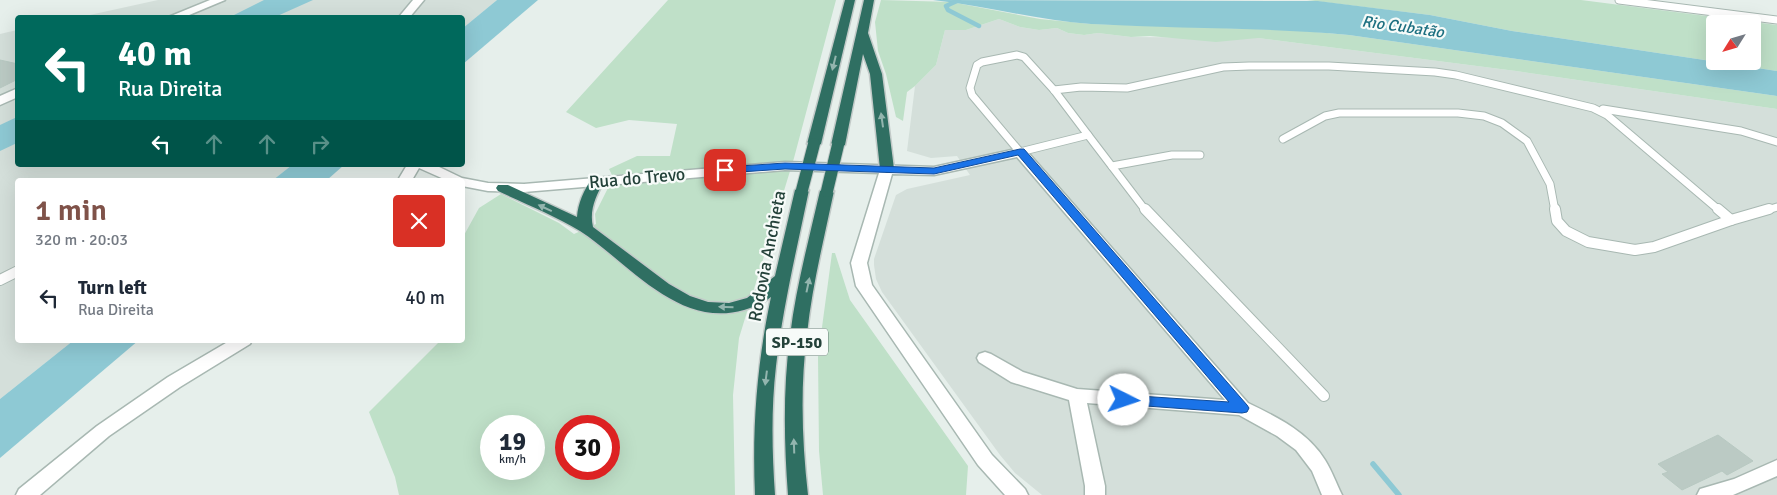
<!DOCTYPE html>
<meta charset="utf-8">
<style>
body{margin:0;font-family:Signika,sans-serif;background:#f6f6f7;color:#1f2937;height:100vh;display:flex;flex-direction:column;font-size:19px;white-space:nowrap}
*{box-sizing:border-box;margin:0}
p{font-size:16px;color:#747a83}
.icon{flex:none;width:28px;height:28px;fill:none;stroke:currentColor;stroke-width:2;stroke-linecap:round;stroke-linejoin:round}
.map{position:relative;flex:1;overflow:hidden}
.side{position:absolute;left:15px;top:178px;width:450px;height:165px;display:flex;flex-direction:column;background:#fff;border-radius:5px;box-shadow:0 5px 20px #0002}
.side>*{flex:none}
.top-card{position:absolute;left:15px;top:15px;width:450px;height:152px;border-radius:5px;box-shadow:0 5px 20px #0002;background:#00695c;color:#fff;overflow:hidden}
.needle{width:32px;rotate:233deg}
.fabs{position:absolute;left:1706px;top:15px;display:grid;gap:10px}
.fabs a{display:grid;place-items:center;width:55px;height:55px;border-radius:5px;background:#fff;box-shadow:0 5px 20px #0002;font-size:25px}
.speed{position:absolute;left:480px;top:415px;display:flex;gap:10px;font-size:25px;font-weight:700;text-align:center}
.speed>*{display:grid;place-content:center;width:65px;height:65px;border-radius:50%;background:#fff;box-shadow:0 5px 20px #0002;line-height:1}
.speed small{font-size:12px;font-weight:400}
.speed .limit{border:8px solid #d22;background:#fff;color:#111}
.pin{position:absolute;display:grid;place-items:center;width:42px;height:42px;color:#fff;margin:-21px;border-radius:10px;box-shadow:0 2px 8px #0006}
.me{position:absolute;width:55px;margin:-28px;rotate:94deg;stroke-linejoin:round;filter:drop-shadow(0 0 4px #0008)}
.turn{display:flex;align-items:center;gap:18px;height:105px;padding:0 20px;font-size:22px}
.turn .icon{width:65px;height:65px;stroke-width:2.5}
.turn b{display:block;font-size:35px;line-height:42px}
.lanes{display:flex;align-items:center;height:48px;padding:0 20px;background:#0003;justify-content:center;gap:25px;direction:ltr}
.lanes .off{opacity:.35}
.round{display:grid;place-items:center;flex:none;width:52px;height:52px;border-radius:5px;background:#f6f6f7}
.headline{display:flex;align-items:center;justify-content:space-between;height:85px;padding:0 20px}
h1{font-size:30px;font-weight:600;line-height:38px;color:#7f5249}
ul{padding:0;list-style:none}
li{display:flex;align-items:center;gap:15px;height:70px;padding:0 20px}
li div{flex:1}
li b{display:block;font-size:19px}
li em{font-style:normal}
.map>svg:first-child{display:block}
.built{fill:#d4dfda}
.green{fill:#bfe0c8;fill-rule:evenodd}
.water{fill:#8ec9d4}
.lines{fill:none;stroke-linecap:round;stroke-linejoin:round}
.stream-far1{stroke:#8ec9d4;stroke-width:4.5}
.stream{stroke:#8ec9d4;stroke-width:5.5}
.building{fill:#bbcac4;stroke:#b8c9c2}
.lane-far1-casing{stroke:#a8b8b2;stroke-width:9}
.lane-casing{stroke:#a8b8b2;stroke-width:12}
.street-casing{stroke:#a8b8b2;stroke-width:3}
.highway-casing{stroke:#c2cac8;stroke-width:3}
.lane-far1{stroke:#fff;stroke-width:7}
.lane{stroke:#fff;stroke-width:10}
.street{fill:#fff;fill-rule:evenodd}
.highway{fill:#2f6f62;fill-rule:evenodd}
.highway-bridge-casing{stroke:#c2cac8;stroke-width:14;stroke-linecap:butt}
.highway-bridge{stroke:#2f6f62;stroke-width:12}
.oneway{fill:#93b5ae}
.route{fill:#1a73e8;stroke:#114b97}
.labels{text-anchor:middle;stroke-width:4.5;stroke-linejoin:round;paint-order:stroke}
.far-water-label{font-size:16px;font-style:italic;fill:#1c6f80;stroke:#f7fbf9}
.shield{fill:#f7fbf9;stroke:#637a73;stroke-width:1}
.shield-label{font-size:16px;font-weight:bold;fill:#24423a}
.street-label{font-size:18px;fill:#24423a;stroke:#f7fbf9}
</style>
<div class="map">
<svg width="1777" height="495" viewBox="0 0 1777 495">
<rect width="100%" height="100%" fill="#e6efeb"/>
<g class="built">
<polygon points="158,0 497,0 463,28 462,18 76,18"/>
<polygon points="999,19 1020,27 1039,30 1057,28 1068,33 1084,35 1098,33 1131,37 1258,38 1516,71 1777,109 1777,495 1042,495 1015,473 1000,455 882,292 876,279 874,265 874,259 896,195 907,189 970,175 957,156 931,158 907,151 915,86 936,65 945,30 966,30"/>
<polygon points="17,30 18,165 292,165 273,180 18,180 18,340 74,340 0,399 0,34"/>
</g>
<g class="green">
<path d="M668 0H836L794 158 739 338 733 395 735 495H399L395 477 369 412 441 340H462L463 237 479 208 501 194 559 223 574 234 596 224 595 214 608 188 625 184 626 174 612 175 609 169 637 156H670L677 124 629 120 596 128 566 112ZM491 426H534V469H491ZM566 426H609V469H566Z"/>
<polygon points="881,0 951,2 1040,19 1091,24 1293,30 1349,35 1777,96 1777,109 1516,71 1258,38 1216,42 1150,36 1131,37 1098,33 1084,35 1068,33 1057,28 1039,30 1020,27 999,19 966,30 945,30 936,65 915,86 907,92 903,121 896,117 886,74 878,51 875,22"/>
<path d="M1307 0H1581L1777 25V71L1512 31 1430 15ZM1715 24H1752V61H1715Z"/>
<polygon points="832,253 835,253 850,300 968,466 966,495 823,495 819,451 818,357"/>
</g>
<g class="water">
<polygon points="264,0 313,0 275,17 230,17"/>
<polygon points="497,0 538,0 463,64 463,28"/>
<path d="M933 0 1318 1 1430 15 1512 31 1777 71V96L1349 35C1263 27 1177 29 1091 24 1037 20 986 6 933 0Z"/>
<polygon points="17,117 17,143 0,151 0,125"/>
<polygon points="292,165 344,165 327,180 273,180"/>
<polygon points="74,340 139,340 0,458 0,399"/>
</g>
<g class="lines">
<polyline class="stream-far1" points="959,0 946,6 948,10 979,26"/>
<polyline class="stream" points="1373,464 1399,495"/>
</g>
<g class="building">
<polygon points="0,60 18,64 18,79 0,88"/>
<polygon points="1718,435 1753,461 1727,475 1722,471 1682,490 1662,474 1668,472 1658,464"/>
</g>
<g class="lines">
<g class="lane-far1-casing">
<g id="lane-far1">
<polyline points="1619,0 1777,20"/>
<polygon points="1017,55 1024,57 1054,90 1088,135 1020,152 972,95 970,88 977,65 982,62"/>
<polyline points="1054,90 1081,87 1127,88 1223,67 1249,66 1329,66 1435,72 1456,75 1593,108 1607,115 1720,211"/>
<polyline points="1603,109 1741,131 1777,142"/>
<polyline points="1088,135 1146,211"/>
<polyline points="1283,139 1325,116 1339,113 1458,113 1484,116 1502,123 1527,141 1550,184 1555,211"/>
<polyline points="1112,166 1172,155 1200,155"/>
<polyline points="1764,211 1777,207"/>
</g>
</g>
<g class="lane-casing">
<g id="lane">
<polyline points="1145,209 1324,396"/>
<polyline points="1555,209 1557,221 1566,231 1588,242 1635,250 1654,247 1731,220 1769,209"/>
<polyline points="1718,209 1731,220"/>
<polyline points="0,280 18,271"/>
</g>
</g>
<g class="street-casing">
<g id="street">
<polygon points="210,0 225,0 182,18 166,18"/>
<polygon points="413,0 424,0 409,18 398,18"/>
<polygon points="18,88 18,97 0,105 0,96"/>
<path d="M1020 148 1025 149 1248 403C1277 417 1308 432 1325 460 1332 471 1336 483 1342 495H1322L1312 471 1296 450 1277 436 1239 415 1087 403 1105 486V495H1085V486L1069 400 1011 382 979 362 977 358 979 354 985 352 991 354 1023 372 1077 389 1225 400 1017 157 934 175 892 174 867 263 872 285 992 455 1025 489 1028 495H1005L978 465 856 286 851 263 879 173 785 170 524 192 488 191 462 186V180H446L419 168 412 180H398L407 165H435L462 178 488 183 524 184 785 162 934 167Z"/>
<polygon points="231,340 252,340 250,344 180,387 109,436 40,495 16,495 19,489 97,426 168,377"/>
<polygon points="1777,460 1777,476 1733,495 1697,495 1700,489 1734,479"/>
</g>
</g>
<g class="highway-casing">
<g id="highway">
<polygon points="845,0 855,0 821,144 814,148 807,144"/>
<polygon points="864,0 874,0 868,33 882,74 894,169 887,173 880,169 870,74 863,54 845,145 838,149 831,145"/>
<path d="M597 177 604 181C596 196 589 210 593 227L669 284 690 296 708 302 729 303 747 298 775 276 795 190 802 186 809 190C797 248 783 306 776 366 771 409 772 452 775 495H755C752 428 757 363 771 297 762 304 754 307 744 310 678 329 629 263 580 231 554 215 525 204 498 191L496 188 498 185H508L577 217C578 203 584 190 592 178Z"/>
<path d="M827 187 834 191C824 239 812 286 807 334 800 388 802 442 808 495H788C784 442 783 389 790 336 796 287 809 239 820 191Z"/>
</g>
</g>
<use href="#lane-far1" class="lane-far1"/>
<use href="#lane" class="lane"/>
<use href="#street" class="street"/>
<use href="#highway" class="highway"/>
<g class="highway-bridge-casing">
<g id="highway-bridge">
<polyline points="802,190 814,144"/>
<polyline points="827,191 838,145"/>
</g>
</g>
<use href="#highway-bridge" class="highway-bridge"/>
</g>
<defs><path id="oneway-solid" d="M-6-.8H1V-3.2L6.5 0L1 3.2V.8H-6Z" transform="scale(1.25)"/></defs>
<g class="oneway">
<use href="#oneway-solid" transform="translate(834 63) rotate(104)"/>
<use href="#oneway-solid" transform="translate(882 120) rotate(-98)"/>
<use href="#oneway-solid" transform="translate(545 208) rotate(-155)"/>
<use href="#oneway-solid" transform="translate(808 285) rotate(-78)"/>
<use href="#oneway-solid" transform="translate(726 307) rotate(-179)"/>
<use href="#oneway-solid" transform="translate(766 378) rotate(97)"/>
<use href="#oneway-solid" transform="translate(794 446) rotate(-92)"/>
</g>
<polygon class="route" points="1020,149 1024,149 1247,405 1249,408 1247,412 1242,413 1119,404 1117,400 1119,397 1124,395 1229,402 1018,155 934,174 785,169 725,173 720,170 725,167 785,163 934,168"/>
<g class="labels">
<g class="far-water-label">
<text transform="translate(1403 26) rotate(8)" y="6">Rio Cubatão</text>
</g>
<rect class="shield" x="766" y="328.5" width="62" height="27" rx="4"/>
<g class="shield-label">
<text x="797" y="348">SP-150</text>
</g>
<g class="street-label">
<text transform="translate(637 178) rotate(-5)" y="6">Rua do Trevo</text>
<text transform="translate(767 256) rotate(-79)" y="6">Rodovia Anchieta</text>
</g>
</g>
</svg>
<div class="fabs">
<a><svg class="needle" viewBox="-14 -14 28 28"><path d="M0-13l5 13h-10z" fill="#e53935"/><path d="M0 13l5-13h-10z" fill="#747a83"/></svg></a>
</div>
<div class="speed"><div>19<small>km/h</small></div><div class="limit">30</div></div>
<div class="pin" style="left:725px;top:170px;background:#d93025"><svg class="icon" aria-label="arrive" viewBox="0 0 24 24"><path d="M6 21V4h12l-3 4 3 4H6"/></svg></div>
<svg class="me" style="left:1124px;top:400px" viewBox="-20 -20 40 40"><circle r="19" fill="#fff"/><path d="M0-13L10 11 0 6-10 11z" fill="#1a73e8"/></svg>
<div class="top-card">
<div class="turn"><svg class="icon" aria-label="left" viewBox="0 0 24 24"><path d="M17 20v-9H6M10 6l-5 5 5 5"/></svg><div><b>40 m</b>Rua Direita</div></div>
<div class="lanes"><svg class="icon" aria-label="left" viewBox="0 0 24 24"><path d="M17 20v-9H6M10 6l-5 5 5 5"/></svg><svg class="icon off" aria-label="ahead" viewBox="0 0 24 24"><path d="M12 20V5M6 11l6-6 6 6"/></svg><svg class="icon off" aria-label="ahead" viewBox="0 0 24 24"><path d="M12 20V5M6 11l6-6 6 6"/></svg><svg class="icon off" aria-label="right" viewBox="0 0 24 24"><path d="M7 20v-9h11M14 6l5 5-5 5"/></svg></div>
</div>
<section class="side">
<div class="headline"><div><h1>1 min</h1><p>320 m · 20:03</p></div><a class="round" style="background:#d93025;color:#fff"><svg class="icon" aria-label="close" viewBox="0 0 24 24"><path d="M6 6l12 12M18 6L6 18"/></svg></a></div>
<ul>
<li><svg class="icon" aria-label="left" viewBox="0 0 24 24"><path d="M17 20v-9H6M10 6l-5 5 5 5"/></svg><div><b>Turn left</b><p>Rua Direita</p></div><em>40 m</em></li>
</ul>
</section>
</div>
